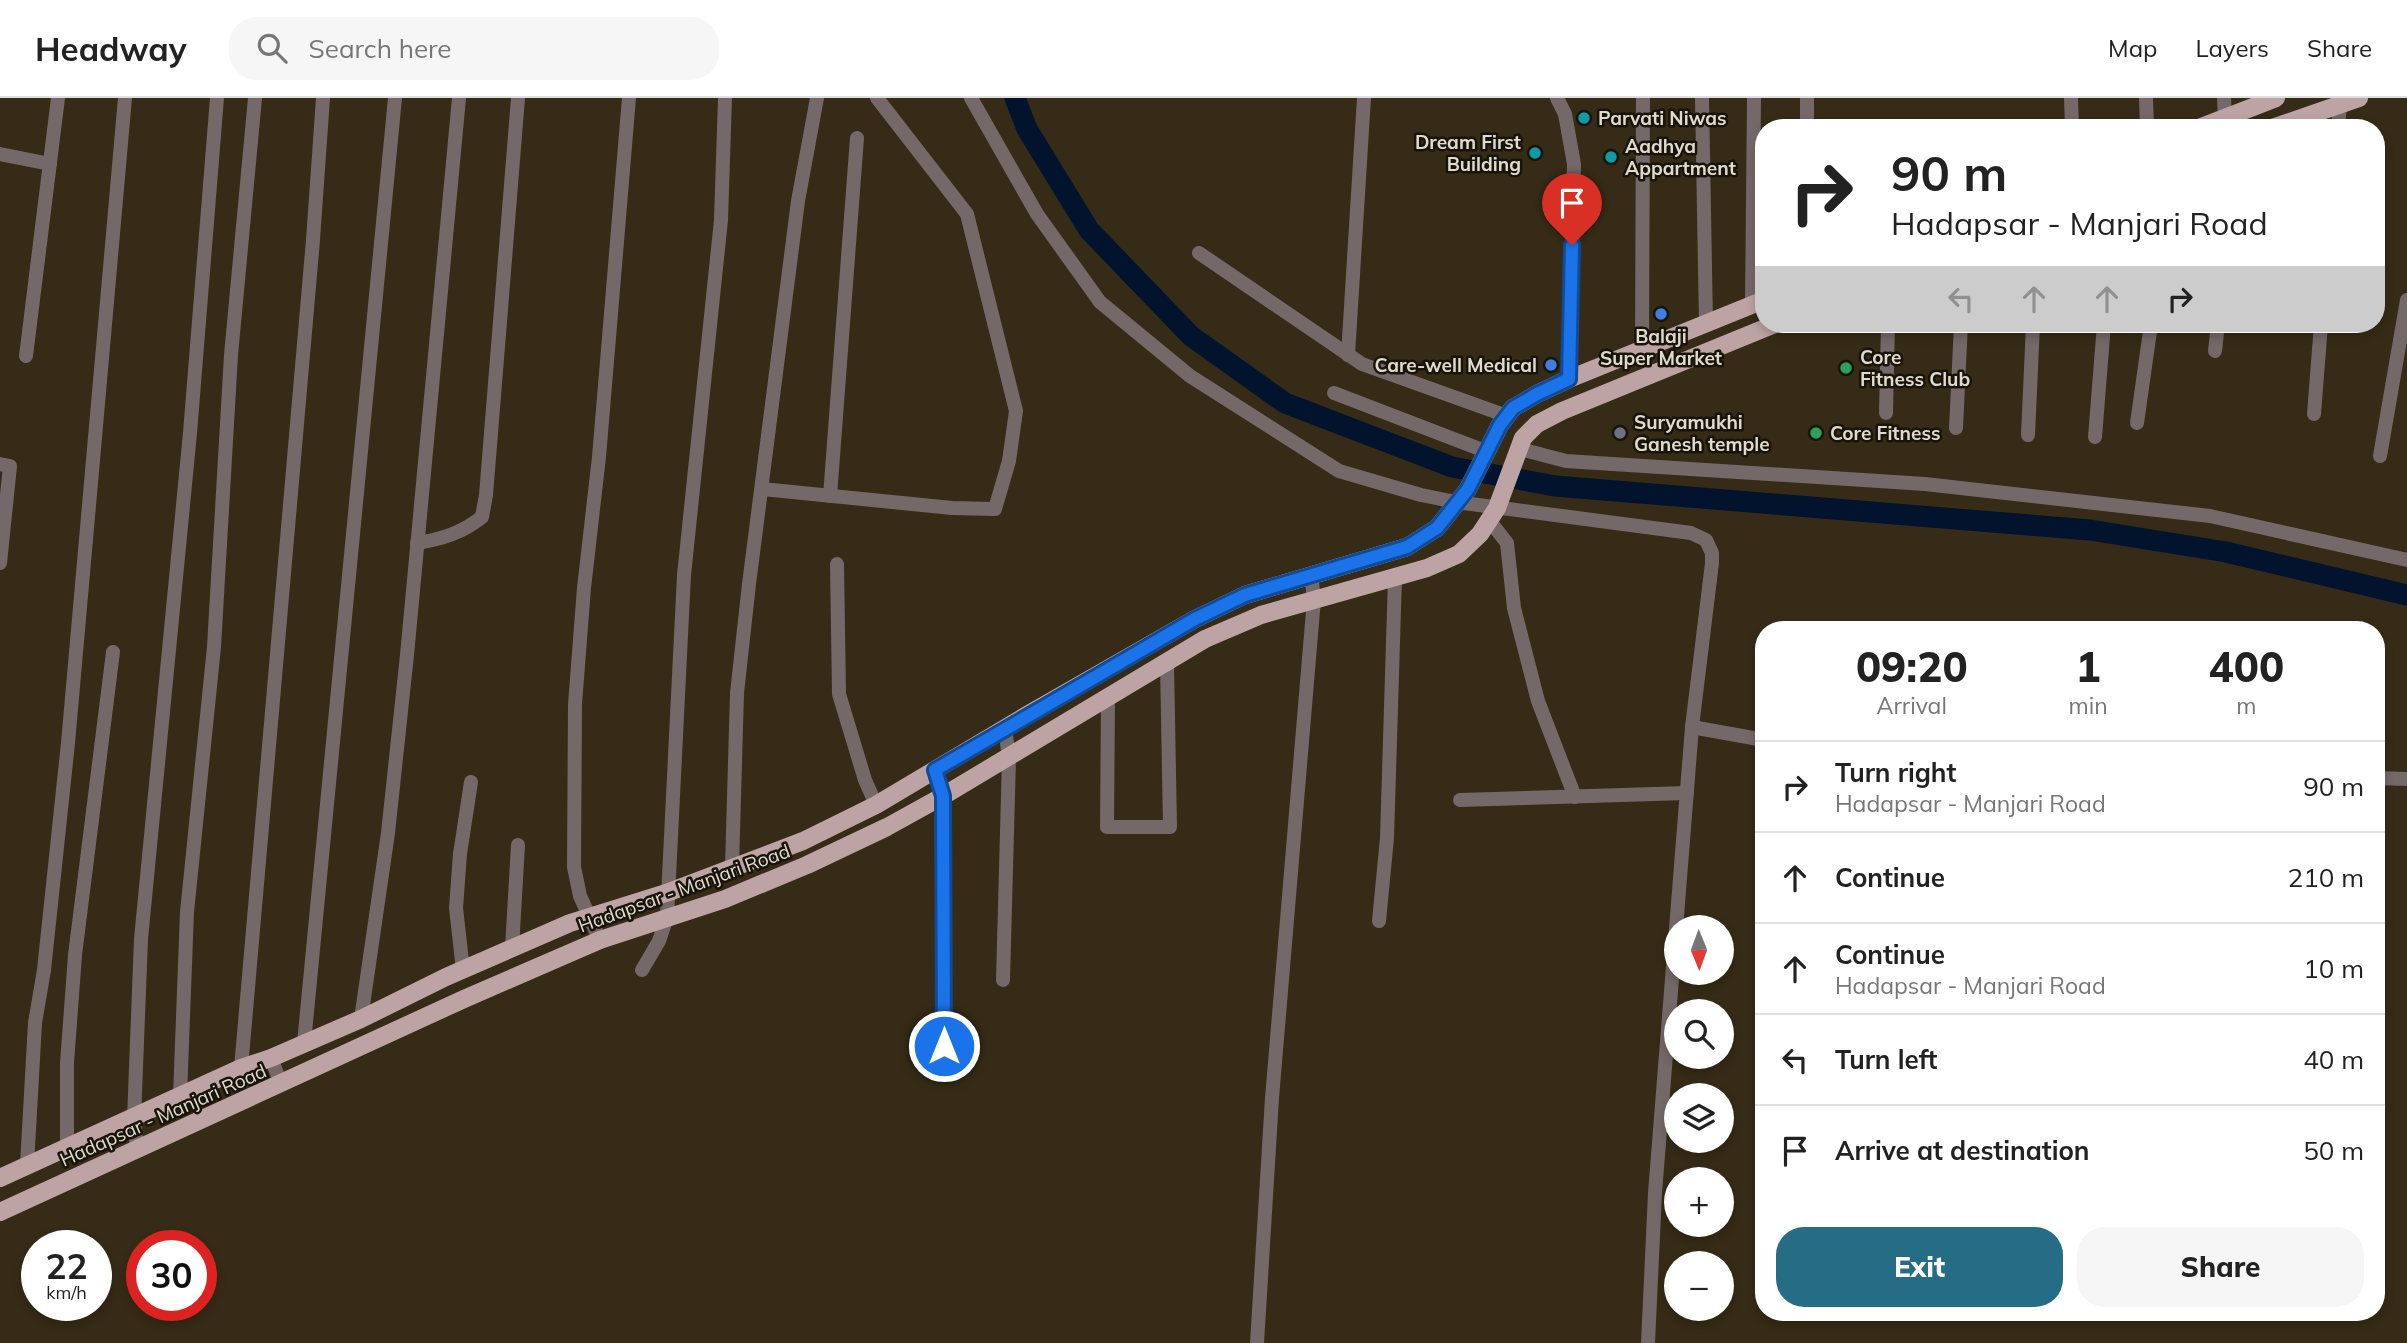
<!DOCTYPE html>
<meta charset="utf-8">
<style>
body{margin:0;font-family:Mulish,sans-serif;background:#f6f6f6;color:#222;height:100vh;display:flex;flex-direction:column;font-size:26px;white-space:nowrap}
*{box-sizing:border-box;margin:0}
p{font-size:23px;color:#767676}
.icon{flex:none;width:38px;height:38px;fill:none;stroke:currentColor;stroke-width:2;stroke-linecap:round;stroke-linejoin:round}
.map{position:relative;flex:1;overflow:hidden}
.side{position:absolute;left:1755px;top:523px;width:630px;height:700px;display:flex;flex-direction:column;background:#fff;border-radius:28px;box-shadow:0 4px 10px #0003}
.side>*{flex:none}
.top-card{position:absolute;left:1755px;top:21px;width:630px;height:214px;border-radius:28px;box-shadow:0 4px 10px #0003;background:#fff;color:#222;overflow:hidden}
.needle{width:46px;rotate:179deg}
.buttons{position:absolute;left:1664px;top:817px;display:grid;gap:14px}
.buttons a{display:grid;place-items:center;width:70px;height:70px;border-radius:50%;background:#fff;box-shadow:0 4px 10px #0003;font-size:35px}
.speed{position:absolute;left:21px;top:1132px;display:flex;gap:14px;font-size:35px;font-weight:700;text-align:center}
.speed>*{display:grid;place-content:center;width:91px;height:91px;border-radius:50%;background:#fff;box-shadow:0 4px 10px #0003;line-height:1}
.speed small{font-size:18px;font-weight:400}
.speed .limit{border:10px solid #d22;background:#fff;color:#111}
.pin{position:absolute;display:grid;place-items:center;width:60px;height:60px;color:#fff;margin:-72px -30px;border-radius:50% 50% 50% 0;rotate:-45deg;box-shadow:0 0 7px #0007}
.pin .icon{rotate:45deg}
.me{position:absolute;width:77px;margin:-38px;rotate:0deg;stroke-linejoin:round;filter:drop-shadow(0 0 5px #0008)}
.turn{display:flex;align-items:center;gap:24px;height:147px;padding:0 21px;font-size:32px}
.turn .icon{width:91px;height:91px;stroke-width:2.5}
.turn b{display:block;font-size:49px;line-height:60px}
.lanes{display:flex;align-items:center;height:66px;padding:0 21px;background:#0003;justify-content:center;gap:35px;direction:ltr}
.lanes .off{opacity:.35}
.eta{display:flex;justify-content:space-evenly;align-items:center;height:119px;text-align:center}
.eta b{font-size:42px;font-weight:800;line-height:49px}
.cta{display:flex;gap:14px;margin-top:auto;padding:14px 21px}
.cta a{flex:1;height:80px;border-radius:28px;background:#246d85;color:#fff;font-size:28px;font-weight:800;line-height:80px;text-align:center}
.cta a+a{background:#f6f6f6;color:#222}
ul{padding:0;list-style:none}
li{display:flex;align-items:center;gap:21px;height:91px;padding:0 21px;border-top:2px solid #e0e0e0}
li div{flex:1}
li b{display:block;font-size:26px}
li em{font-style:normal}
header{display:flex;align-items:center;gap:42px;box-sizing:border-box;height:98px;padding:0 35px;background:#fff;border-bottom:2px solid #e0e0e0}
header strong{font-size:33px}
nav{display:flex;gap:38px;margin-inline-start:auto;font-size:24px}
.search{width:490px;height:63px;background:#f6f6f6;display:flex;align-items:center;gap:18px;box-sizing:border-box;padding:0 24px;border-radius:28px;color:#767676;font-size:26px}
.map>svg:first-child{display:block}
.lines{fill:none;stroke-linecap:round;stroke-linejoin:round}
.canal{stroke:#01132d;stroke-width:21}
.minor{stroke:#756868;stroke-width:14}
.primary{stroke:#bda3a3;stroke-width:18}
.route-casing{stroke:#114b97;stroke-width:18}
.route{stroke:#1a73e8;stroke-width:12}
.culture-dot{fill:#0f9aa8;stroke:#18140b;stroke-width:2.5}
.shop-dot{fill:#3f7fe0;stroke:#18140b;stroke-width:2.5}
.leisure-dot{fill:#2e9e5b;stroke:#18140b;stroke-width:2.5}
.worship-dot{fill:#6b7280;stroke:#18140b;stroke-width:2.5}
.labels{text-anchor:middle;stroke-width:5;stroke-linejoin:round;paint-order:stroke}
.poi-label{font-size:19px;font-weight:bold;fill:#e1dbce;stroke:#18140b;text-anchor:start}
.street-label{font-size:19px;fill:#e1dbce;stroke:#18140b}
</style>
<header>
<strong>Headway</strong>
<div class="search"><svg class="icon" aria-label="search" viewBox="0 0 24 24"><circle cx="10" cy="10" r="6"/><path d="M15 15l6 6"/></svg>Search here</div>
<nav><a>Map</a><a>Layers</a><a>Share</a></nav>
</header>
<div class="map">
<svg width="2407" height="1245" viewBox="0 0 2407 1245">
<rect width="100%" height="100%" fill="#352b16"/>
<g class="lines">
<polyline class="canal" points="1015,0 1027,31 1089,132 1191,238 1285,305 1452,369 1555,388 2090,432 2226,454 2407,497"/>
<g class="minor">
<polyline points="971,0 1037,116 1100,204 1190,278 1339,373 1421,397 1456,404 1691,435 1706,442 1712,455 1712,465 1692,629 1655,1095 1648,1245"/>
<polyline points="1557,0 1565,16 1574,66 1569,281"/>
<polyline points="1702,0 1706,226"/>
<polyline points="2071,0 2072,30"/>
<polyline points="2146,0 2147,30"/>
<polyline points="2224,0 2225,21 2230,30"/>
<polyline points="1807,30 1807,0"/>
<polyline points="2338,30 2340,7"/>
<polyline points="0,56 50,66"/>
<polyline points="1199,155 1362,266 1507,318"/>
<polyline points="1752,207 1754,0"/>
<polyline points="1642,251 1643,0"/>
<polyline points="2215,253 2218,226"/>
<polyline points="1348,257 1364,0"/>
<polyline points="26,258 58,0"/>
<polyline points="1334,295 1485,353"/>
<polyline points="1886,315 1888,226"/>
<polyline points="2314,316 2321,226"/>
<polyline points="2137,325 2151,226"/>
<polyline points="1956,330 1961,226"/>
<polyline points="2028,337 2033,226"/>
<polyline points="2095,339 2104,226"/>
<polyline points="1520,351 1566,363 1925,386 2210,418 2407,462"/>
<polyline points="2380,358 2407,202"/>
<polyline points="0,366 10,368 0,465"/>
<polyline points="762,391 952,410 995,411 1009,363 1016,313 967,116 877,0"/>
<polyline points="830,398 857,40"/>
<polyline points="1489,422 1507,445 1514,510 1538,603 1575,699"/>
<path d="M417 445C442 441 462 435 482 419L486 397 518 0"/>
<polyline points="837,466 839,596 865,682 876,707"/>
<polyline points="1108,600 1107,729 1170,729 1167,564"/>
<polyline points="1692,629 1764,642"/>
<polyline points="935,672 943,698 944,948"/>
<polyline points="2376,680 2407,681"/>
<polyline points="1460,702 1687,695"/>
<polyline points="732,769 737,595 749,486 798,103 817,0"/>
<polyline points="1379,823 1387,740 1395,479"/>
<polyline points="600,842 580,798 574,769 575,606 584,490 599,359 629,0"/>
<polyline points="512,850 518,747"/>
<polyline points="463,872 456,810 460,756 471,684"/>
<polyline points="642,872 659,843 667,819 684,477 721,122 725,0"/>
<polyline points="1003,882 1009,660 1005,630"/>
<polyline points="361,921 388,735 407,557 459,0"/>
<polyline points="304,945 395,0"/>
<polyline points="271,960 281,986"/>
<polyline points="241,970 313,142 323,0"/>
<polyline points="180,998 187,814 214,549 231,257 255,0"/>
<polyline points="67,1049 67,965 75,857 113,554"/>
<polyline points="137,1050 134,1021 141,841 190,335 217,0"/>
<polyline points="27,1067 35,925 44,872 68,645 125,0"/>
<polyline points="1257,1245 1272,1000 1314,501 1311,477"/>
</g>
<g class="primary">
<polyline points="2199,30 2276,0"/>
<polyline points="2272,30 2359,0"/>
<polyline points="0,1080 241,970 271,960 361,921 446,879 570,825 669,794 803,743 876,707 1027,617 1195,521 1245,497 1407,449 1437,430 1468,391 1500,327 1513,310 1537,296 1569,281 1764,202"/>
<polyline points="0,1114 464,901 600,842 725,801 807,767 887,729 943,698 1205,541 1261,517 1427,470 1459,456 1480,436 1497,410 1523,340 1537,326 1562,313 1775,226"/>
</g>
</g>
<g class="lines">
<g class="route-casing">
<polyline id="route" points="944,948 943,698 935,672 1195,521 1245,497 1407,449 1437,430 1468,391 1500,327 1513,310 1537,296 1569,281 1572,147"/>
</g>
<use href="#route" class="route"/>
</g>
<g class="culture-dot">
<circle cx="1584" cy="20" r="7"/>
<circle cx="1535" cy="55" r="7"/>
<circle cx="1611" cy="59" r="7"/>
</g>
<g class="shop-dot">
<circle cx="1661" cy="216" r="7"/>
<circle cx="1551" cy="267" r="7"/>
</g>
<g class="leisure-dot">
<circle cx="1846" cy="270" r="7"/>
<circle cx="1816" cy="335" r="7"/>
</g>
<circle class="worship-dot" cx="1620" cy="335" r="7"/>
<g class="labels">
<g class="poi-label">
<text x="1598" y="27">Parvati Niwas</text>
<text x="1521" y="51" text-anchor="end">Dream First<tspan x="1521" dy="22">Building</tspan></text>
<text x="1625" y="55">Aadhya<tspan x="1625" dy="22">Appartment</tspan></text>
<text x="1661" y="245" text-anchor="middle">Balaji<tspan x="1661" dy="22">Super Market</tspan></text>
<text x="1860" y="266">Core<tspan x="1860" dy="22">Fitness Club</tspan></text>
<text x="1537" y="274" text-anchor="end">Care-well Medical</text>
<text x="1634" y="331">Suryamukhi<tspan x="1634" dy="22">Ganesh temple</tspan></text>
<text x="1830" y="342">Core Fitness</text>
</g>
<g class="street-label">
<text transform="translate(684 790) rotate(-20)" y="7">Hadapsar - Manjari Road</text>
<text transform="translate(163 1017) rotate(-24)" y="7">Hadapsar - Manjari Road</text>
</g>
</g>
</svg>
<div class="buttons">
<a><svg class="needle" viewBox="-14 -14 28 28"><path d="M0-13l5 13h-10z" fill="#e53935"/><path d="M0 13l5-13h-10z" fill="#767676"/></svg></a>
<a><svg class="icon" aria-label="search" viewBox="0 0 24 24"><circle cx="10" cy="10" r="6"/><path d="M15 15l6 6"/></svg></a>
<a><svg class="icon" aria-label="layers" viewBox="0 0 24 24"><path d="M12 4l9 5-9 5-9-5zM3 14l9 5 9-5"/></svg></a>
<a>+</a>
<a>−</a>
</div>
<div class="speed"><div>22<small>km/h</small></div><div class="limit">30</div></div>
<div class="pin" style="left:1572px;top:147px;background:#d93025"><svg class="icon" aria-label="arrive" viewBox="0 0 24 24"><path d="M6 21V4h12l-3 4 3 4H6"/></svg></div>
<svg class="me" style="left:944px;top:948px" viewBox="-20 -20 40 40"><circle r="17" fill="#1a73e8" stroke="#fff" stroke-width="3"/><path d="M0-11L8 9 0 5-8 9z" fill="#fff"/></svg>
<div class="top-card">
<div class="turn"><svg class="icon" aria-label="right" viewBox="0 0 24 24"><path d="M7 20v-9h11M14 6l5 5-5 5"/></svg><div><b>90 m</b>Hadapsar - Manjari Road</div></div>
<div class="lanes"><svg class="icon off" aria-label="left" viewBox="0 0 24 24"><path d="M17 20v-9H6M10 6l-5 5 5 5"/></svg><svg class="icon off" aria-label="ahead" viewBox="0 0 24 24"><path d="M12 20V5M6 11l6-6 6 6"/></svg><svg class="icon off" aria-label="ahead" viewBox="0 0 24 24"><path d="M12 20V5M6 11l6-6 6 6"/></svg><svg class="icon" aria-label="right" viewBox="0 0 24 24"><path d="M7 20v-9h11M14 6l5 5-5 5"/></svg></div>
</div>
<section class="side">
<div class="eta">
<div><b>09:20</b><p>Arrival</p></div>
<div><b>1</b><p>min</p></div>
<div><b>400</b><p>m</p></div>
</div>
<ul>
<li><svg class="icon" aria-label="right" viewBox="0 0 24 24"><path d="M7 20v-9h11M14 6l5 5-5 5"/></svg><div><b>Turn right</b><p>Hadapsar - Manjari Road</p></div><em>90 m</em></li>
<li><svg class="icon" aria-label="ahead" viewBox="0 0 24 24"><path d="M12 20V5M6 11l6-6 6 6"/></svg><div><b>Continue</b></div><em>210 m</em></li>
<li><svg class="icon" aria-label="ahead" viewBox="0 0 24 24"><path d="M12 20V5M6 11l6-6 6 6"/></svg><div><b>Continue</b><p>Hadapsar - Manjari Road</p></div><em>10 m</em></li>
<li><svg class="icon" aria-label="left" viewBox="0 0 24 24"><path d="M17 20v-9H6M10 6l-5 5 5 5"/></svg><div><b>Turn left</b></div><em>40 m</em></li>
<li><svg class="icon" aria-label="arrive" viewBox="0 0 24 24"><path d="M6 21V4h12l-3 4 3 4H6"/></svg><div><b>Arrive at destination</b></div><em>50 m</em></li>
</ul>
<div class="cta"><a>Exit</a><a>Share</a></div>
</section>
</div>
